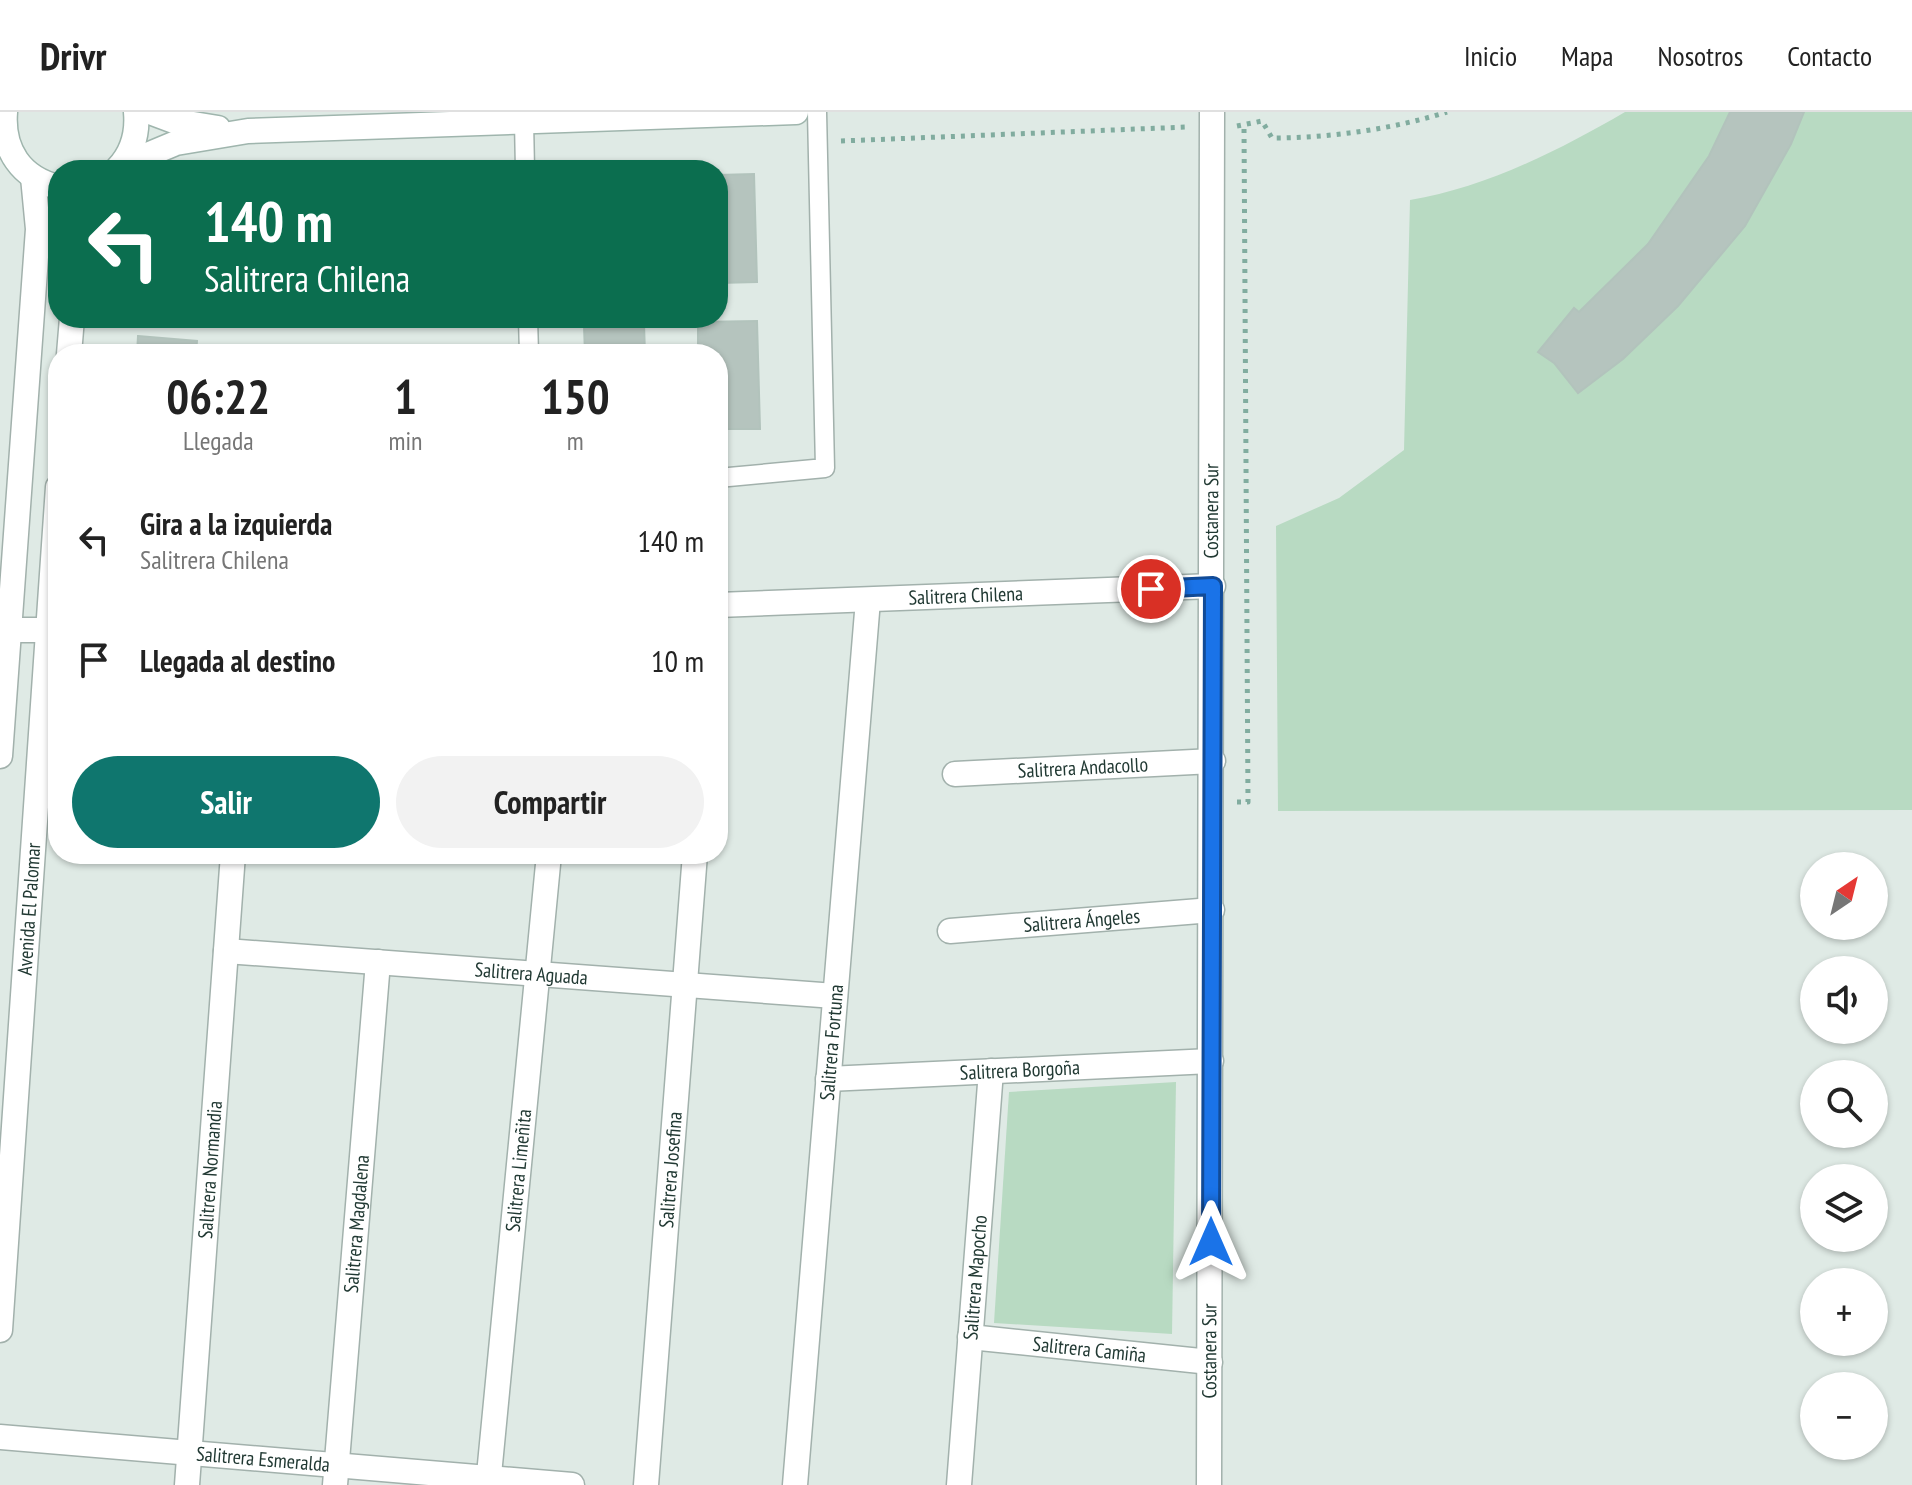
<!DOCTYPE html>
<html lang="es">
<meta charset="utf-8">
<style>
body{margin:0;font-family:"PT Sans Narrow",sans-serif;background:#f2f2f2;color:#222;height:100vh;display:flex;flex-direction:column;font-size:30px;white-space:nowrap}
*{box-sizing:border-box;margin:0}
p{font-size:26px;color:#767676}
.icon{flex:none;width:44px;height:44px;fill:none;stroke:currentColor;stroke-width:2;stroke-linecap:round;stroke-linejoin:round}
.map{position:relative;flex:1;overflow:hidden}
.details{position:absolute;left:48px;top:232px;width:680px;height:520px;display:flex;flex-direction:column;background:#fff;border-radius:32px;box-shadow:0 2px 6px #0004}
.details>*{flex:none}
.guide{position:absolute;left:48px;top:48px;width:680px;height:168px;border-radius:32px;box-shadow:0 2px 6px #0004;background:#0b6e4f;color:#fff;overflow:hidden}
.needle{width:52px;rotate:35deg}
.fabs{position:absolute;left:1800px;top:740px;display:grid;gap:16px}
.fabs a{display:grid;place-items:center;width:88px;height:88px;border-radius:50%;background:#fff;box-shadow:0 2px 6px #0004;font-size:40px}
.pin{position:absolute;display:grid;place-items:center;width:68px;height:68px;color:#fff;margin:-34px;border:4px solid #fff;border-radius:50%;box-shadow:0 2px 8px #0007}
.me{position:absolute;width:88px;margin:-44px;rotate:0deg;stroke-linejoin:round;filter:drop-shadow(0 0 6px #0008)}
.turn{display:flex;align-items:center;gap:28px;height:168px;padding:0 24px;font-size:36px}
.turn .icon{width:104px;height:104px;stroke-width:2.5}
.turn b{display:block;font-size:56px;line-height:68px}
.eta{display:flex;justify-content:space-evenly;align-items:center;height:136px;text-align:center}
.eta b{font-size:48px;font-weight:700;line-height:56px}
.button{display:flex;gap:16px;margin-top:auto;padding:16px 24px}
.button a{flex:1;height:92px;border-radius:48px;background:#0f766e;color:#fff;font-size:32px;font-weight:700;line-height:92px;text-align:center}
.button a+a{background:#f2f2f2;color:#222}
ul{padding:0;list-style:none}
li{display:flex;align-items:center;gap:24px;height:120px;padding:0 24px}
li div{flex:1}
li b{display:block;font-size:30px}
li em{font-style:normal}
header{display:flex;align-items:center;gap:48px;box-sizing:border-box;height:112px;padding:0 40px;background:#fff;border-bottom:2px solid #e0e0e0}
header strong{font-size:38px}
nav{display:flex;gap:44px;margin-inline-start:auto;font-size:28px}
.map>svg:first-child{display:block}
.green{fill:#b8dac2}
.building{fill:#b5c4be;stroke:#b2c3bc;stroke-width:2}
.lines{fill:none;stroke-linecap:round;stroke-linejoin:round}
.service-casing{stroke:#a2b1ac;stroke-width:21}
.minor-casing{stroke:#a2b1ac;stroke-width:27}
.tertiary-casing{stroke:#a2b1ac;stroke-width:27}
.secondary-casing{stroke:#9fb5ad;stroke-width:27}
.path{stroke:#81ac9f;stroke-width:5;stroke-dasharray:4 6;stroke-linecap:butt}
.service{stroke:#fff;stroke-width:18}
.minor{stroke:#fff;stroke-width:24}
.tertiary{stroke:#fff;stroke-width:24}
.secondary{stroke:#fff;stroke-width:24}
.route-casing{stroke:#114b97;stroke-width:20}
.route{stroke:#1a73e8;stroke-width:14}
.labels{text-anchor:middle;stroke-width:6;stroke-linejoin:round;paint-order:stroke}
.street-label{font-size:20px;fill:#213933;stroke:#eff6f3}
</style>
<header>
<strong>Drivr</strong>
<nav><a>Inicio</a><a>Mapa</a><a>Nosotros</a><a>Contacto</a></nav>
</header>
<div class="map">
<svg width="1912" height="1373" viewBox="0 0 1912 1373">
<rect width="100%" height="100%" fill="#dfeae5"/>
<g class="green">
<path d="M1625 0H1912V698L1278 699 1276 414 1339 386 1404 338 1410 88C1484 76 1560 38 1625 0Z"/>
<polygon points="1176,970 1172,1222 994,1211 1009,980"/>
</g>
<g class="building">
<polygon points="1730,0 1804,0 1791,32 1745,114 1678,194 1623,247 1578,281 1554,251 1538,240 1574,196 1579,200 1648,132 1709,44"/>
<polygon points="754,62 757,170 718,171 718,63"/>
<polygon points="757,209 760,317 718,317 718,242 698,242 698,210"/>
<polygon points="644,212 645,242 585,242 584,214"/>
<polygon points="138,224 197,229 196,242 137,242"/>
</g>
<g class="lines">
<g class="service-casing">
<g id="service">
<polyline points="524,9 525,58"/>
<polyline points="528,206 529,242"/>
<polyline points="718,366 825,356 817,0"/>
</g>
</g>
<g class="minor-casing">
<g id="minor">
<path id="s1" d="M718 493 1213 474"/>
<polyline points="8,518 58,518"/>
<path id="s2" d="M955 662 1213 649"/>
<path id="s3" d="M950 819 1212 798"/>
<path id="s4" d="M226 839 835 884"/>
<path id="s5" d="M828 967 1211 949"/>
<path id="s6" d="M970 1225 1210 1250"/>
<path id="s7" d="M0 1325 572 1373"/>
<path id="s8" d="M187 1373 233 742"/>
<path id="s9" d="M335 1373 378 850"/>
<path id="s10" d="M488 1373 549 742"/>
<path id="s11" d="M646 1373 695 742"/>
<path id="s12" d="M795 1373 868 488"/>
<path id="s13" d="M959 1373 991 959"/>
<path id="s14" d="M1209 1373 1212 0"/>
</g>
</g>
<g class="tertiary-casing">
<g id="tertiary">
<polyline points="69,242 72,206"/>
<polyline points="0,644 38,117 33,65"/>
<path id="s15" d="M0 1218 58 375"/>
</g>
</g>
<g class="secondary-casing">
<g id="secondary">
<path d="M5 0C2 38 21 66 58 75"/>
<polyline points="150,0 174,9 218,16"/>
<polyline points="121,54 176,31 248,19 796,0"/>
<path d="M118 56C133 40 138 22 136 0"/>
</g>
</g>
<g class="path">
<path d="M1237 14 1262 9 1272 26C1330 26 1393 17 1447 0"/>
<polyline points="841,29 1187,15"/>
<polyline points="1237,690 1248,690 1244,14"/>
</g>
<use href="#service" class="service"/>
<use href="#minor" class="minor"/>
<use href="#tertiary" class="tertiary"/>
<use href="#secondary" class="secondary"/>
</g>
<g class="lines">
<g class="route-casing">
<polyline id="route" points="1151,477 1213,474 1211,1130"/>
</g>
<use href="#route" class="route"/>
</g>
<g class="labels">
<g class="street-label">
<text dy="7" stroke="none"><textPath href="#s14" startOffset="974">Costanera Sur</textPath></text>
<text dy="7" stroke="none"><textPath href="#s1" startOffset="248">Salitrera Chilena</textPath></text>
<text dy="7" stroke="none"><textPath href="#s2" startOffset="128">Salitrera Andacollo</textPath></text>
<text dy="7" stroke="none"><textPath href="#s15" startOffset="422">Avenida El Palomar</textPath></text>
<text dy="7" stroke="none"><textPath href="#s3" startOffset="132">Salitrera Ángeles</textPath></text>
<text dy="7" stroke="none"><textPath href="#s4" startOffset="306">Salitrera Aguada</textPath></text>
<text dy="7" stroke="none"><textPath href="#s12" startOffset="444">Salitrera Fortuna</textPath></text>
<text dy="7" stroke="none"><textPath href="#s5" startOffset="192">Salitrera Borgoña</textPath></text>
<text dy="7" stroke="none"><textPath href="#s8" startOffset="316">Salitrera Normandia</textPath></text>
<text dy="7" stroke="none"><textPath href="#s10" startOffset="316">Salitrera Limeñita</textPath></text>
<text dy="7" stroke="none"><textPath href="#s11" startOffset="316">Salitrera Josefina</textPath></text>
<text dy="7" stroke="none"><textPath href="#s9" startOffset="262">Salitrera Magdalena</textPath></text>
<text dy="7" stroke="none"><textPath href="#s13" startOffset="208">Salitrera Mapocho</textPath></text>
<text dy="7" stroke="none"><textPath href="#s6" startOffset="120">Salitrera Camiña</textPath></text>
<text dy="7" stroke="none"><textPath href="#s14" startOffset="134">Costanera Sur</textPath></text>
<text dy="7" stroke="none"><textPath href="#s7" startOffset="264">Salitrera Esmeralda</textPath></text>
</g>
</g>
</svg>
<div class="fabs">
<a><svg class="needle" viewBox="-14 -14 28 28"><path d="M0-13l5 13h-10z" fill="#e53935"/><path d="M0 13l5-13h-10z" fill="#767676"/></svg></a>
<a><svg class="icon" aria-label="sound" viewBox="0 0 24 24"><path d="M4 9h4l5-4v14l-5-4H4zM17 9q2 3 0 6"/></svg></a>
<a><svg class="icon" aria-label="search" viewBox="0 0 24 24"><circle cx="10" cy="10" r="6"/><path d="M15 15l6 6"/></svg></a>
<a><svg class="icon" aria-label="layers" viewBox="0 0 24 24"><path d="M12 4l9 5-9 5-9-5zM3 14l9 5 9-5"/></svg></a>
<a>+</a>
<a>−</a>
</div>
<div class="pin" style="left:1151px;top:477px;background:#d93025"><svg class="icon" aria-label="arrive" viewBox="0 0 24 24"><path d="M6 21V4h12l-3 4 3 4H6"/></svg></div>
<svg class="me" style="left:1211px;top:1130px" viewBox="-20 -20 40 40"><path d="M0-17L14 15 0 8-14 15z" fill="#1a73e8" stroke="#fff" stroke-width="4"/></svg>
<div class="guide">
<div class="turn"><svg class="icon" aria-label="left" viewBox="0 0 24 24"><path d="M17 20v-9H6M10 6l-5 5 5 5"/></svg><div><b>140 m</b>Salitrera Chilena</div></div>
</div>
<section class="details">
<div class="eta">
<div><b>06:22</b><p>Llegada</p></div>
<div><b>1</b><p>min</p></div>
<div><b>150</b><p>m</p></div>
</div>
<ul>
<li><svg class="icon" aria-label="left" viewBox="0 0 24 24"><path d="M17 20v-9H6M10 6l-5 5 5 5"/></svg><div><b>Gira a la izquierda</b><p>Salitrera Chilena</p></div><em>140 m</em></li>
<li><svg class="icon" aria-label="arrive" viewBox="0 0 24 24"><path d="M6 21V4h12l-3 4 3 4H6"/></svg><div><b>Llegada al destino</b></div><em>10 m</em></li>
</ul>
<div class="button"><a>Salir</a><a>Compartir</a></div>
</section>
</div>
